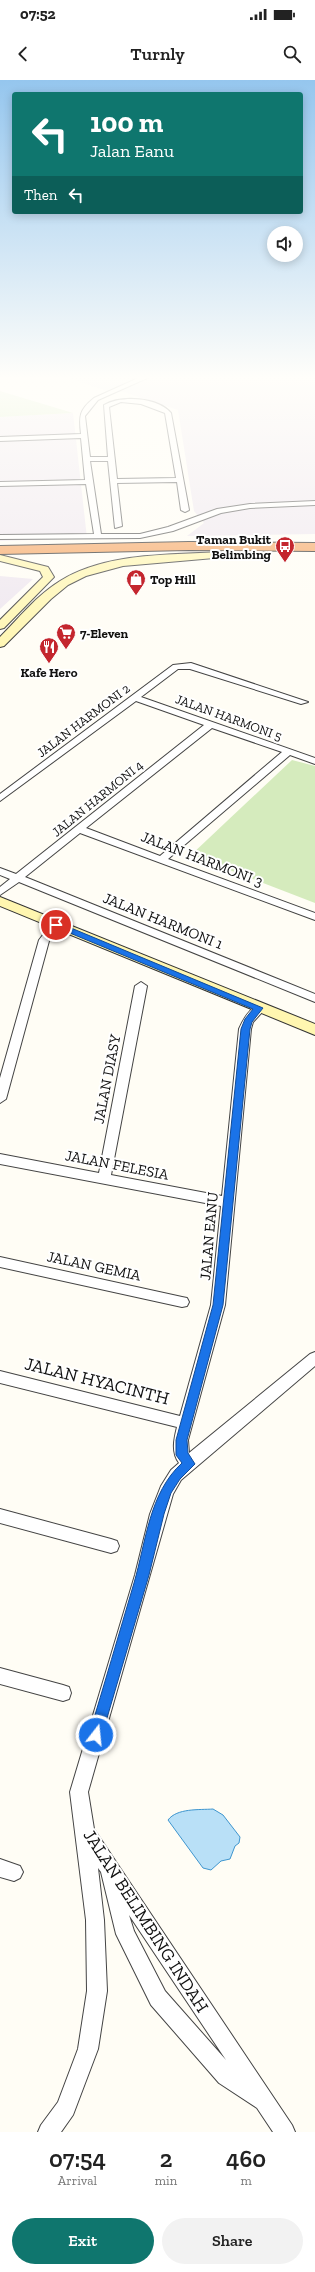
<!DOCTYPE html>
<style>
body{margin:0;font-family:"Zilla Slab",serif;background:#f2f2f2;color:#222;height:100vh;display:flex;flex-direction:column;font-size:15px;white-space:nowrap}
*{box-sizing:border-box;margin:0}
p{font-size:13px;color:#767676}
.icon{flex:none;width:22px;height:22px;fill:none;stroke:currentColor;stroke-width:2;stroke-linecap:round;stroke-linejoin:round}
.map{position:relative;height:2052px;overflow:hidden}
.side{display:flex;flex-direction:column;background:#fff;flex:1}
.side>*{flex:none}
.top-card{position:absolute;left:12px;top:12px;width:291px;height:122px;border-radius:4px;box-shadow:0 2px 10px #0003;background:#0f766e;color:#fff;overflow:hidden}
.buttons{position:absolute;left:267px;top:146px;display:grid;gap:8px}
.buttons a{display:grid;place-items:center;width:36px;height:36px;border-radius:50%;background:#fff;box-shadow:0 2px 10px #0003;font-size:20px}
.pin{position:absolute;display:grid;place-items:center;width:34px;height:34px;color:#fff;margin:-17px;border:2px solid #fff;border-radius:50%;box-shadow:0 1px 4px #0007}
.me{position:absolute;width:44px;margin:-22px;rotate:16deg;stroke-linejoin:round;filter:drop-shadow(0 0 3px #0008)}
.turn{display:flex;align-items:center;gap:14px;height:84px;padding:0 12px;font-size:18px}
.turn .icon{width:52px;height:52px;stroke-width:2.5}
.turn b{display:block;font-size:28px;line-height:34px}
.then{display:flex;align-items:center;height:38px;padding:0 12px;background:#0003;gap:8px;font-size:15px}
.eta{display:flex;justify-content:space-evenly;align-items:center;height:68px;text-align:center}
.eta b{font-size:24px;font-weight:600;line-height:28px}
.action{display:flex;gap:8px;margin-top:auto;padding:8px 12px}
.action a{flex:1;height:46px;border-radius:24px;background:#0f766e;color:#fff;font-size:16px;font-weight:600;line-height:46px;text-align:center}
.action a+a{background:#f2f2f2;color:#222}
.status{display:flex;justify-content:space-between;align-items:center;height:28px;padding:0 20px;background:#fff;direction:ltr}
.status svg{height:11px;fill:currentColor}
header{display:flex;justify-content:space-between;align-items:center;height:52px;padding:0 12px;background:#fff;font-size:18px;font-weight:600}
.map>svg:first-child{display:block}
.industrial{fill:#eee6ef}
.green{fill:#d5ebbd}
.water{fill:#b9e0f7;stroke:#3f96cf}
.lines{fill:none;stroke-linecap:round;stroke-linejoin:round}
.street-casing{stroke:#444;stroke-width:2}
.secondary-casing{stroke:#333;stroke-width:2}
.highway-casing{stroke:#222;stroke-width:2}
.street{fill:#fff;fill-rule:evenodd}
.secondary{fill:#fff6b0;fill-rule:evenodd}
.highway{fill:#f5a25d;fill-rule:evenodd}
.route{fill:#1a73e8;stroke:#114b97}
.labels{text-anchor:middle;stroke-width:4;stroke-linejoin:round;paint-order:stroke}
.far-poi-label{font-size:13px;font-weight:bold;fill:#111;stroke:#fff;text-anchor:start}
.far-street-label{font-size:13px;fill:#111;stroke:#fff}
.street-label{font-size:15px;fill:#111;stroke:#fff}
.near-street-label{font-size:18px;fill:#111;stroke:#fff}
</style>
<div class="status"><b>07:52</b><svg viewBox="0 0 49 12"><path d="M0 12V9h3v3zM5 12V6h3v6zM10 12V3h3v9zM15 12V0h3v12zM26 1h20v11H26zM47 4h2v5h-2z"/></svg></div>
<header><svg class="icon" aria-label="back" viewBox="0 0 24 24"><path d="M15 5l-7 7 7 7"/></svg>Turnly<svg class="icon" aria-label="search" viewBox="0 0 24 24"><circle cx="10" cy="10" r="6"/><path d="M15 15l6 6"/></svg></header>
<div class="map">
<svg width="315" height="2052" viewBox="0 0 315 2052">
<rect width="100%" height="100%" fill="#fffdf5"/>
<g class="industrial">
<polygon points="60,295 315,295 315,454 187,456 204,443 194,431 178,330 124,312 107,311"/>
<polygon points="73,333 87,458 0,461 0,337"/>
<polygon points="0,496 33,499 0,529"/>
</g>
<g class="green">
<polygon points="0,311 73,333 0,337"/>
<polygon points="292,680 315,686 315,823 191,775"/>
</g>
<path class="water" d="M213 1729 223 1735 240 1757 239 1763 235 1766 230 1779 221 1781 211 1790 203 1788 168 1740C177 1728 199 1730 213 1729Z"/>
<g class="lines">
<g class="street-casing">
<g id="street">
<path d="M145 295H154L98 320 85 336 90 377H108L104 325C121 315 158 317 171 333L189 430 185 432 181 430 177 402 117 403 122 446 115 448 108 381H90L101 454H140L168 447 217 429 250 424 315 421V425L250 428 221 433 173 451 140 458 0 459V455L94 454 86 404 0 406V402L85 400 81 358 0 361V357L81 354C79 336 79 330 94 318ZM121 322 141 324 165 333 176 398 117 399 109 327Z"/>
<path d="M191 583 308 622 301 624 190 589H178L141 617 315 678V684L290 675 168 779 315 833V840L80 753 25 797 315 914V922L19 802 0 815V807L10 799 0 795V788L16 794 204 645 136 621 0 721V714L173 585ZM212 648 282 672 160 776 86 748Z"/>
<polygon points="56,842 61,845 49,861 6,1019 0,1023 0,998 39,860 52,843"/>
<path d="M141 902 147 906 111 1095 222 1116 239 949C243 940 249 928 259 925L265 929 253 942 251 949 225 1225 188 1360 189 1373 310 1274 315 1272V1286L181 1400 173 1414 88 1712 94 1749 292 2045 295 2052H273L257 2028 219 2003 151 1925 116 1854 101 1792 98 1788 104 1840 107 1911 98 1969 73 2035 61 2052H38L41 2045 58 2022 78 1969 87 1911 86 1840 70 1712 135 1495 150 1434 161 1406 171 1390 179 1383C171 1372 174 1359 177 1347L0 1303V1291L180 1336 211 1225 221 1126 0 1084V1074L99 1093 135 906ZM129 1835 226 1980 165 1911 134 1851Z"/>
<polygon points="0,1177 182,1217 187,1218 189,1222 187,1226 182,1227 0,1187"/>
<polygon points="0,1429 111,1459 117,1461 119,1466 117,1471 111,1473 0,1443"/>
<polygon points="0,1588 63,1605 69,1607 71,1613 69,1619 63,1621 0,1604"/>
<polygon points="0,1779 20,1786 23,1792 20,1798 14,1801 0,1797"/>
</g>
</g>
<g class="secondary-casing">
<g id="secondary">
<path d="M233 471 238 474 237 476 123 486 86 496 68 505 51 519 4 566 0 567V557C19 538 37 515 60 501 110 470 177 476 233 471Z"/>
<polygon points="0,475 48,487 54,497 4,548 0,549 0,540 43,497 40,491 0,481"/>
<polygon points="0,817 315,944 315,955 0,826"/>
</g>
</g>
<g class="highway-casing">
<polygon id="highway" points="189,462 315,463 315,471 189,470 0,474 0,466"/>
</g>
<use href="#street" class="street"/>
<use href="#secondary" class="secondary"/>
<use href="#highway" class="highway"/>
</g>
<linearGradient id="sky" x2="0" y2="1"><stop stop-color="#95c6ee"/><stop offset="0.51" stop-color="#fffefa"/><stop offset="1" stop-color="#fffefa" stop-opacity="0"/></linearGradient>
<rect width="315" height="583" fill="url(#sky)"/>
<path class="route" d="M53 843H59L263 928 252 942 250 949 223 1225 187 1360 188 1373 195 1384 180 1399 171 1413 164 1434 149 1495 102 1655 100 1660 96 1662 91 1660 89 1655C104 1605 119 1554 134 1503 146 1462 149 1413 182 1383L176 1375V1360L213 1225 241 949 245 939 253 929 53 846Z"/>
<defs>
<g id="bus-pin" transform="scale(1)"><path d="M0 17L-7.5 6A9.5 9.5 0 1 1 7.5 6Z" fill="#c4262e" stroke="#fff"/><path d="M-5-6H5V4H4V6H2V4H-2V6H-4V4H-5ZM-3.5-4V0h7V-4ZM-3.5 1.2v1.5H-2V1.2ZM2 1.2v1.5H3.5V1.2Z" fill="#fff"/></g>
<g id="shop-pin" transform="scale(1)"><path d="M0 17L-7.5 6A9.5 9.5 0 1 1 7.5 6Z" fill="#c4262e" stroke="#fff"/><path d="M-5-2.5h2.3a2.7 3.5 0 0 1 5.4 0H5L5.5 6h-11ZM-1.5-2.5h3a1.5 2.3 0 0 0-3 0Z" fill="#fff"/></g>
<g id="supermarket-pin" transform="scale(1)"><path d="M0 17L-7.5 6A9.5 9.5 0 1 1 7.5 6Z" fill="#c4262e" stroke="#fff"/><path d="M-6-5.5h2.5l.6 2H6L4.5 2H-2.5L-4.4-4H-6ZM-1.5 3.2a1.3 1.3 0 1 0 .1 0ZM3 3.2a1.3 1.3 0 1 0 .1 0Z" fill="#fff"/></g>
<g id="restaurant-pin" transform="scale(1)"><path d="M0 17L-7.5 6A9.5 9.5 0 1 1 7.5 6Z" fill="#c4262e" stroke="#fff"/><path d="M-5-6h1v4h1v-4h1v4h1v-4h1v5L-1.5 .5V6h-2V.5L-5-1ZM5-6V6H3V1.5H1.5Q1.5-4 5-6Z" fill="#fff"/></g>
</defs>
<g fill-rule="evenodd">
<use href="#bus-pin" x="285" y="466"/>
<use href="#shop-pin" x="136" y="499"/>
<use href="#supermarket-pin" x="66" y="553"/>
<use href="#restaurant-pin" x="49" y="567"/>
</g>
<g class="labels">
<g class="far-poi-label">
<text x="271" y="464" text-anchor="end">Taman Bukit<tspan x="271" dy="15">Belimbing</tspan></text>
<text x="150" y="504">Top Hill</text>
<text x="80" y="558">7-Eleven</text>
<text x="49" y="597" text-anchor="middle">Kafe Hero</text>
</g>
<g class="far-street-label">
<text transform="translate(229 637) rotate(20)" y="5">JALAN HARMONI 5</text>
<text transform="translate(83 640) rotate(-37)" y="5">JALAN HARMONI 2</text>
<text transform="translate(97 718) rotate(-39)" y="5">JALAN HARMONI 4</text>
</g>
<g class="street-label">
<text transform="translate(202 779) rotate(21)" y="5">JALAN HARMONI 3</text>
<text transform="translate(163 841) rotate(22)" y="5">JALAN HARMONI 1</text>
<text transform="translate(107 999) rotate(-79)" y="5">JALAN DIASY</text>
<text transform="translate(117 1085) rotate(11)" y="5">JALAN FELESIA</text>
<text transform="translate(209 1156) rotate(-85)" y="5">JALAN EANU</text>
<text transform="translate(94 1186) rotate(12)" y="5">JALAN GEMIA</text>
</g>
<g class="near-street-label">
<text transform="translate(97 1301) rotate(14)" y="6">JALAN HYACINTH</text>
<text transform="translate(146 1841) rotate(57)" y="6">JALAN BELIMBING INDAH</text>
</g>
</g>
</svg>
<div class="buttons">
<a><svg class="icon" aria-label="sound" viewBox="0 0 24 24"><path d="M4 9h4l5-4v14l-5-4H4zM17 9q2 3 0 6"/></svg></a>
</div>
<div class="pin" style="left:56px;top:845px;background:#d93025"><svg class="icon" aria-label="arrive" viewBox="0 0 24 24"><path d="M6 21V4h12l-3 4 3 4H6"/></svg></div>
<svg class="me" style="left:96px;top:1655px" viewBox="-20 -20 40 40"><circle r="17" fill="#1a73e8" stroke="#fff" stroke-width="3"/><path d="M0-11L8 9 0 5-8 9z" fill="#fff"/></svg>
<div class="top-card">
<div class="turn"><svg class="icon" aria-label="left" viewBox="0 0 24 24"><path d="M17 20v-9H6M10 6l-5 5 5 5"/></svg><div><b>100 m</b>Jalan Eanu</div></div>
<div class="then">Then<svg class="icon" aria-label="left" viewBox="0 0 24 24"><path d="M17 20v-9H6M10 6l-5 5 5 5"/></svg></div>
</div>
</div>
<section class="side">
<div class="eta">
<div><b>07:54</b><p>Arrival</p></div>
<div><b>2</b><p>min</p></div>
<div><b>460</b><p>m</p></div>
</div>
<div class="action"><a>Exit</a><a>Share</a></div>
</section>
